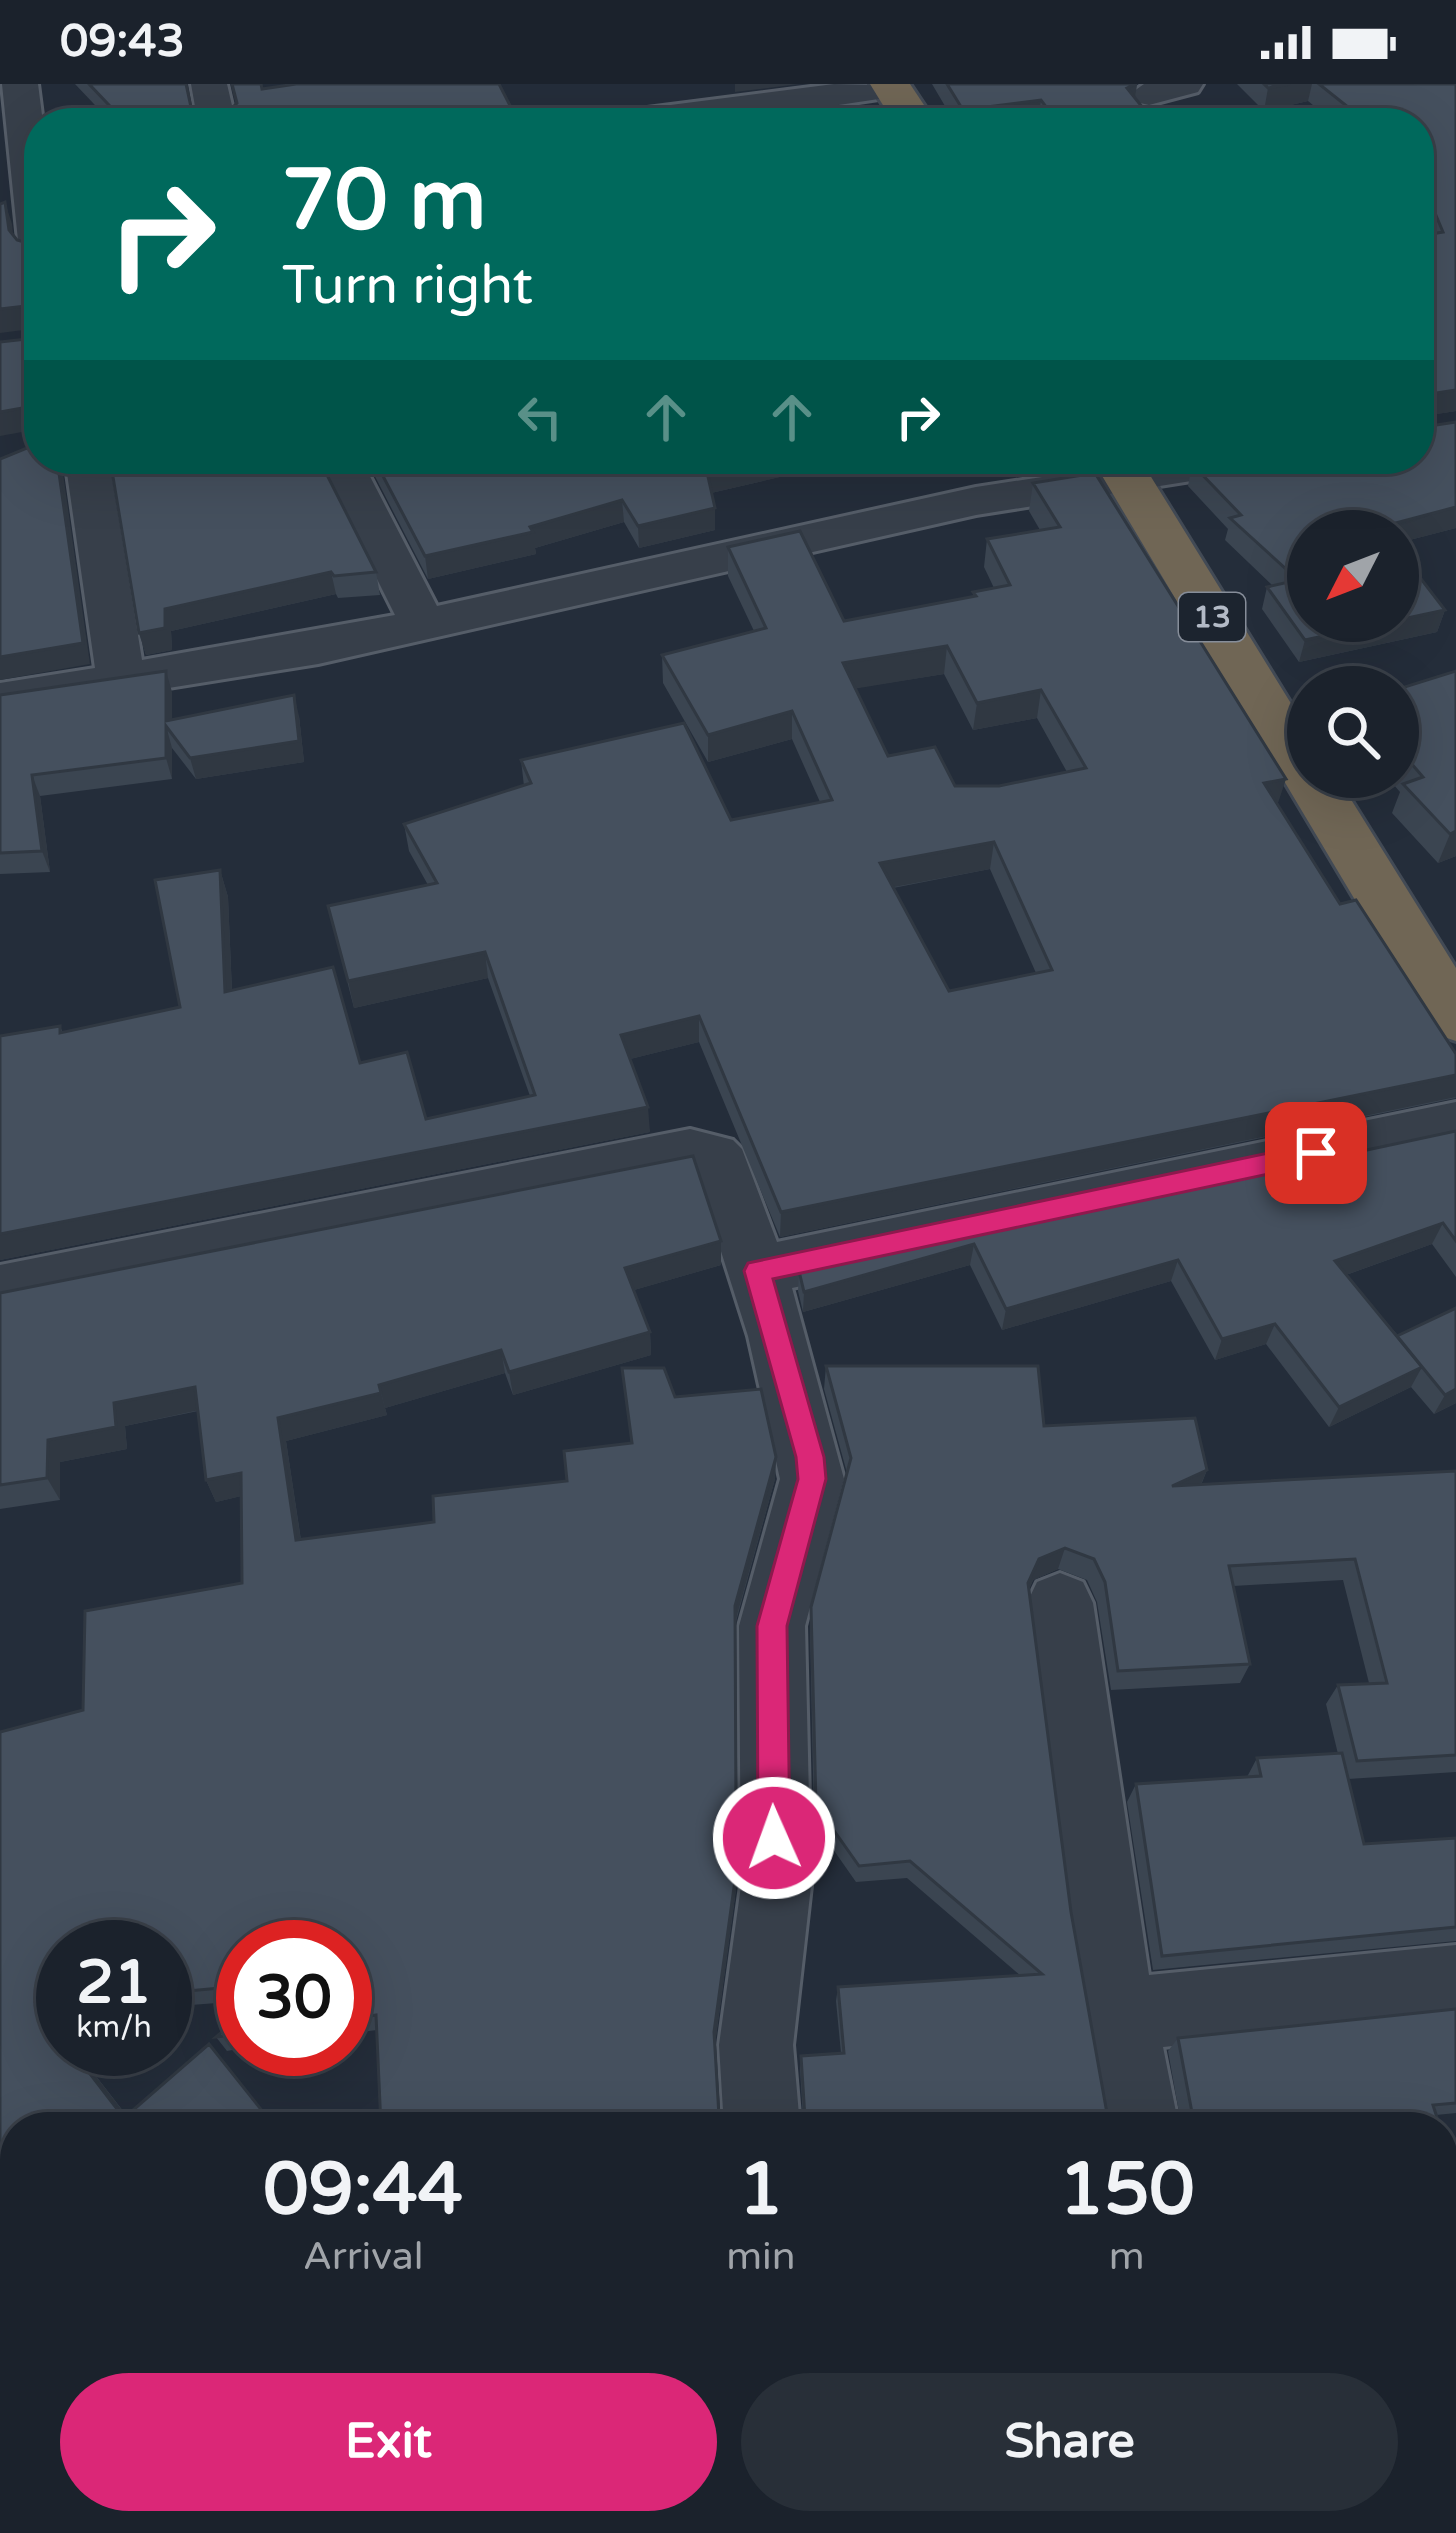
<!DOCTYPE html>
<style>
body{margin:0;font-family:"Varela Round",sans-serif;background:#282f38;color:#f1f3f6;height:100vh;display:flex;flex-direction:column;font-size:45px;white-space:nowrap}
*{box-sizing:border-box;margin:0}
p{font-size:39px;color:#a0a4a9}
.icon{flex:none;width:66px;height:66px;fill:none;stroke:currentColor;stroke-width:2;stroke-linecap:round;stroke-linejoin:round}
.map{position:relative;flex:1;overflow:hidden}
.details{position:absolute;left:0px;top:2028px;width:1458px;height:423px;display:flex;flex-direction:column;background:#1b222c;border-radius:48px 48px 0 0;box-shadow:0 12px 48px #0002,0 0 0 3px #393f48}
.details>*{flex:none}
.hud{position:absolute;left:24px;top:24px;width:1410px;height:366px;border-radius:48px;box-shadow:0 12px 48px #0002,0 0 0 3px #393f48;background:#00695c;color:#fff;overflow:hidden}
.needle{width:78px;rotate:228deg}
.buttons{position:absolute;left:1287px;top:426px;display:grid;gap:24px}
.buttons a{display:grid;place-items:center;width:132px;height:132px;border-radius:50%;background:#1b222c;box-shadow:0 12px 48px #0002,0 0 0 3px #393f48;font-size:60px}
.speed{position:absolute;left:36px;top:1836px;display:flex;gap:24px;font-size:60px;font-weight:700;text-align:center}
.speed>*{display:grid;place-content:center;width:156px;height:156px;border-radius:50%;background:#1b222c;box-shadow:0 12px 48px #0002,0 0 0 3px #393f48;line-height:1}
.speed small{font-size:30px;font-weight:400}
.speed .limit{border:18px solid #d22;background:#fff;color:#111}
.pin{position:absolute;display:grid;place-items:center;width:102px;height:102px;color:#fff;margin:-51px;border-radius:24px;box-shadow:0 6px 18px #0006}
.me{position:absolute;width:132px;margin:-66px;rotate:358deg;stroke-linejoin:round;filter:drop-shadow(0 0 9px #0008)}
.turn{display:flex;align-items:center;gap:42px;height:252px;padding:0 60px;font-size:54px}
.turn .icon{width:156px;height:156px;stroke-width:2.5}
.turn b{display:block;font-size:84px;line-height:102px}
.lanes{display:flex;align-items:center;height:114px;padding:0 60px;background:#0003;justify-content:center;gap:60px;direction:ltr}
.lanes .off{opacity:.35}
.eta{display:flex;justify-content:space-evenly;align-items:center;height:204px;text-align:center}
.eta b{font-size:72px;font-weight:800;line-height:84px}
.action{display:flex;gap:24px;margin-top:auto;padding:24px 60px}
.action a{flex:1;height:138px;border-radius:72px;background:#db2777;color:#fff;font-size:48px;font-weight:800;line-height:138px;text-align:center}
.action a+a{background:#282f38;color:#f1f3f6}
.status{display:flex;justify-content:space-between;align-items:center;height:84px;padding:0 60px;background:#1b222c;direction:ltr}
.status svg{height:33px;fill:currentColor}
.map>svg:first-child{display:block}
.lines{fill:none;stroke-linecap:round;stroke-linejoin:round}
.street-casing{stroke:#555d68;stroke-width:6}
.secondary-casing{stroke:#555d68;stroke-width:6}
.highway-casing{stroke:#424a55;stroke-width:6}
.street{fill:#373f4a;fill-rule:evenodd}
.secondary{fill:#454e5d;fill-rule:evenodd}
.highway{fill:#706655;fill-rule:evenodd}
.wall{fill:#3b4551;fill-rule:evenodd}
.shaded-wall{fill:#303842}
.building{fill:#45505e;stroke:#303842;stroke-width:3;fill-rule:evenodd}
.route{fill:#db2777;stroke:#8e194d;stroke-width:3}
.labels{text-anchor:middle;stroke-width:12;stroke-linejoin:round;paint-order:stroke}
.shield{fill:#1c242f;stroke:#868d99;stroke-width:3}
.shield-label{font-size:30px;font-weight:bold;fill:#b3bac6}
</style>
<div class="status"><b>09:43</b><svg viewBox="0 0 49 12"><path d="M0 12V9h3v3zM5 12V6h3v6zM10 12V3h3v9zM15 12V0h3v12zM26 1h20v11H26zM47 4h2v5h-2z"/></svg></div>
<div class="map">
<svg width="1456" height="2449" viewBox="0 0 1456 2449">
<rect width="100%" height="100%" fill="#242d3a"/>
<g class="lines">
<g class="street-casing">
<g id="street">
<polygon points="2,0 38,0 43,39 39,39 39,178 25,174 19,166"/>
<polygon points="191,0 227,0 236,39 198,39"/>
<polygon points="834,0 910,2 905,10 892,13 718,39 597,39 603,31 616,28"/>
<polygon points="1144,0 1203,0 1198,8 1149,21 1136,18 1130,10"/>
<polygon points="65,375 109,375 142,576 395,531 317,375 361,375 437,522 976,403 1160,375 1270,375 1264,385 1248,388 976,431 318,580 0,631 0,599 95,584"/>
<polygon points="1456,1018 1456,1062 792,1204 844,1395 805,1542 811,1802 793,1961 800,2043 724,2043 719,1961 741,1802 739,1542 780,1395 748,1252 697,1092 0,1231 0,1181 690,1045 733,1056 742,1065 777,1158"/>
<polygon points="1060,1489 1083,1498 1093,1519 1149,1891 1456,1861 1456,1933 1163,1963 1179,2043 1103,2043 1068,1843 1027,1519 1037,1498"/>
<polygon points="808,2436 890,2436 894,2449 810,2449"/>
<polygon points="1181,2436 1263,2436 1266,2449 1182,2449"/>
</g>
</g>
<g class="secondary-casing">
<g id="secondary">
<polygon points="0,2216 15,2222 15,2321 0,2315"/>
<polygon points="110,2436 207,2436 213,2449 116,2449"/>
</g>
</g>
<g class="highway-casing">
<g id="highway">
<polygon points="870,0 910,0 936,39 894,39"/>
<polygon points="1092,375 1140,375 1308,647 1308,693 1337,693 1456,884 1456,957 1435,950"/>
</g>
</g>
<use href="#street" class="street"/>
<use href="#secondary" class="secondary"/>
<use href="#highway" class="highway"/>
</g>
<g class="wall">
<polygon points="75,0 186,0 191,23 232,24 236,20 231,0 261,0 262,5 519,39 112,39"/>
<polygon points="932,0 1137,0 1135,13 1155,39 955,39"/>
<polygon points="1237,0 1456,0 1456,327 1423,332 1423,343 1456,338 1456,444 1398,459 1398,447 1308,447 1308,537 1398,537 1398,465 1445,526 1437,548 1299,578 1262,525 1267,503 1273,502 1225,456 1228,445 1188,402 1192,380 1221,375 1419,375 1419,152 1428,150 1419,129 1419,39 1335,39 1308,17 1264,27"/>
<polygon points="110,375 376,488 380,511 338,514 336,510 171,547 172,566 146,571 139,549"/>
<polygon points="366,375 857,375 711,409 715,446 639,464 624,438 535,464 536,470 428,495"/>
<path d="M1033 399 1278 721 1456 1014 780 1153 699 958 630 975 650 1048 0 1176 60 942 63 949 180 923 220 786 228 813 232 907 360 979 426 1035 530 1012 488 894 354 924 328 822 428 801 409 767 404 740 524 702 521 676 731 736 820 718 792 655 708 678 663 599 662 571 754 547 728 492V463L844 537 973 512V508L994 504 984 483 987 455 1040 446 1029 427ZM944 590 973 646 1037 634 1067 688 999 702H955L888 672 855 604ZM990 785 1036 889 949 907 893 804Z"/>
<polygon points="1456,587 1456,772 1438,779 1392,729 1400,708 1387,693 1398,693 1398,605"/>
<polygon points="172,608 172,635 299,632 304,678 196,695 172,664 172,695 40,712 50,788 0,790 0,611"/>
<polygon points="1456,1047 1456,1193 1432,1160 1346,1191 1456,1319 1434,1330 1411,1303 1329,1343 1266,1260 1215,1276 1171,1197 1002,1246 970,1181 803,1228 798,1207 799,1187"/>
<polygon points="693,1072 721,1157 721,1181 634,1206 650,1248 651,1271 513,1311 505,1289 385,1324 387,1331 286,1357 301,1456 434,1438 433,1412 567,1397 564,1367 631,1359 622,1284 664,1284 675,1313 761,1305 776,1373 775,1395 735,1541 736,1729 736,1746 733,1747 736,1805 715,1959 719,2032 724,2036 803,2034 800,1984 801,1972 841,1969 836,1917 838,1903 1021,1892 907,1794 856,1798 814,1738 810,1543 811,1523 847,1389 824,1305 826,1282 1038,1282 1044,1342 1195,1334 1207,1386 1201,1401 1456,1387 1456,1688 1348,1695 1364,1760 1456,1754 1456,1857 1153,1886 1127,1718 1136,1700 1247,1693 1257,1674 1338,1670 1326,1620 1338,1601 1369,1599 1343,1496 1233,1502 1250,1580 1240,1599 1111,1606 1097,1518 1087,1496 1058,1485 1033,1496 1029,1505 1071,1828 1108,2035 1180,2034 1168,1967 1178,1954 1456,1925 1456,2029 1436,2031 1440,2043 381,2043 377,1946 345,1950 345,1863 243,1863 243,1917 165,1923 165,1863 63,1863 63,1932 51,1933 63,1949 63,1965 75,1965 127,2032 209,1960 276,2043 15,2043 15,2147 0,2160 0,1648 83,1626 85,1527 242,1499 241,1412 216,1418 206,1396 198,1327 125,1342 127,1365 60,1378 60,1416 0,1425 0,1209"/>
<polygon points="243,1930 243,1964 227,1967 216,1953"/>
<polygon points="1443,2055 1456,2100 1456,2271 1443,2273"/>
<polygon points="894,2436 1191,2436 1189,2447 1191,2449 897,2449"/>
<polygon points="1267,2436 1443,2436 1447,2449 1270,2449"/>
</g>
<g class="shaded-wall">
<polygon points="735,0 799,0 735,8"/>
<polygon points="1137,0 1134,21 1127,4"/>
<polygon points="1290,0 1312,0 1308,17 1264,27 1268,4"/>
<polygon points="1041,16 1038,38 962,39 963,26"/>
<polygon points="5,118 12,140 15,169 9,146"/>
<polygon points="35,221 39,244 0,249 0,225"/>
<polygon points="1456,306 1456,327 1419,333 1423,311"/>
<polygon points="39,321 39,345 0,352 0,328"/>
<polygon points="57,375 61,375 90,580 0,596 0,573"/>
<polygon points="761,375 857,375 707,410 707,388"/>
<polygon points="622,416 624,438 535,464 536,470 428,495 425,472"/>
<polygon points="1456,423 1456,444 1398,459 1398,447 1380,447 1381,443"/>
<polygon points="715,424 715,446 639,464 638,442"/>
<polygon points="331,488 336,510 171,547 172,566 146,571 139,549 165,525"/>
<polygon points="1445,526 1437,548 1299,578 1305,556"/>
<polygon points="947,562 944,590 841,607 843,579"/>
<polygon points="166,587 172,608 172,650 166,637"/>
<polygon points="1041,606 1037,634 973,646 977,619"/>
<polygon points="294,611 299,632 304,678 196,695 190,674"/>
<polygon points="792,627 792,655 708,678 708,651"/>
<polygon points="166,642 172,664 172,695 166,674"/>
<polygon points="32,691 40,712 50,788 42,767"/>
<polygon points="1286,695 1277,722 1264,699"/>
<polygon points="1456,747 1456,772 1438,779 1450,750"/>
<polygon points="994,758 990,785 878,806 880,779"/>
<polygon points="220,786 228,813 233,934 225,908"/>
<polygon points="485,868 488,894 354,924 348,897"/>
<polygon points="699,932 699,958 622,977 621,951"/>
<polygon points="1456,991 1456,1013 780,1153 781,1128"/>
<polygon points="648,1023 650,1048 0,1176 0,1150"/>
<polygon points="1443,1139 1432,1160 1326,1198 1335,1177"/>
<polygon points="721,1157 721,1181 627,1208 625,1184"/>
<polygon points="974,1160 970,1181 803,1228 804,1208"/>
<polygon points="1178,1176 1171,1197 1002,1246 1006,1225"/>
<polygon points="1275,1240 1266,1260 1215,1276 1222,1255"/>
<polygon points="650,1248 651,1271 513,1311 509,1288"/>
<polygon points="501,1266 505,1289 385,1324 379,1301"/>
<polygon points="1422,1283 1411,1303 1329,1343 1339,1323"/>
<polygon points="195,1303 204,1325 125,1342 127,1365 60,1378 60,1416 47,1394 48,1356 114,1319"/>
<polygon points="1456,1305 1456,1319 1434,1330 1445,1311"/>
<polygon points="381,1309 387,1331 286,1357 304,1477 296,1456 278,1334"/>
<polygon points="776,1373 775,1395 734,1542 735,1522"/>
<polygon points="1207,1386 1198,1407 1172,1402"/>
<polygon points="241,1389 250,1410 216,1418 206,1396"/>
<polygon points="1065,1464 1058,1485 1033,1496 1023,1520 1028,1499 1039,1475"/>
<polygon points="736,1789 736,1805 715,1961 714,1948"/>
<polygon points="36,1919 51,1933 63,1949 63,1955"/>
<polygon points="71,1965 75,1965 135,2043 124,2034"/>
<polygon points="15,2123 15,2147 0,2160 0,2136"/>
<polygon points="0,2362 15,2401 15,2436 29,2436 34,2449 10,2449 0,2424"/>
<polygon points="272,2436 286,2436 273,2449 259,2449"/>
</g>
<g class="building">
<polygon points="89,0 186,0 191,23 232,24 237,19 232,0 261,0 262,5 296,0 499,0 519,39 126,39"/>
<polygon points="947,0 1136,0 1127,4 1155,39 1058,39 1041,16 963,26"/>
<polygon points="1264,0 1290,0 1268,4"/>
<polygon points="1319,0 1456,0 1456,306 1423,311 1423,343 1456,338 1456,423 1381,443 1384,447 1308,447 1308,537 1393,537 1305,556 1267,503 1298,496 1230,434 1241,431 1192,380 1221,375 1419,375 1419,152 1443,148 1419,91 1419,39 1368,39"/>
<polygon points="39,106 39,321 0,328 0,258 36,254 35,221 0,225 0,120 5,118 9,146 17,156 31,160 37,156 37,107"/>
<polygon points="39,359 39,375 57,375 83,559 0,573 0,375"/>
<polygon points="110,375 319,375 376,488 334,492 331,488 165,525 165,544 139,549"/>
<polygon points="374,375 761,375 707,388 715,424 638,442 622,416 530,443 533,448 425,472"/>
<path d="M1095 389 1286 695 1264 699 1340 820 1356 816 1456 970V991L781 1128 699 932 621 951 648 1023 0 1150V952L60 942V949L180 923 155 796 220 786 225 908 333 883 360 979 407 968 426 1035 535 1011 485 868 348 897 328 822 437 799 404 740 531 699 521 676 684 639 731 736 832 716 792 627 708 651 662 571 766 544 728 463 800 447 844 537 976 512 973 508 1010 501 987 455 1060 443 1033 399ZM947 562 977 619 1041 606 1086 684 999 702H955L935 663 888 672 843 579ZM994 758 1052 886 949 907 880 779Z"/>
<polygon points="1398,465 1445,526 1398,536"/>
<polygon points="166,587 166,637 294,611 299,657 190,674 166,642 166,674 32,691 42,767 0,769 0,611"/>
<polygon points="1456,587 1456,747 1450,750 1403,700 1423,693 1398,664 1398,605"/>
<polygon points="1456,1047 1456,1157 1443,1139 1335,1177 1422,1283 1339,1323 1275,1240 1222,1255 1178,1176 1006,1225 974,1160 804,1208 799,1187"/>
<polygon points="693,1072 721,1157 625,1184 650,1248 509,1288 501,1266 379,1301 381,1309 278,1334 296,1456 434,1438 433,1412 567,1397 564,1367 632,1359 622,1284 664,1284 675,1313 761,1305 776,1373 735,1522 736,1729 732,1730 736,1789 714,1948 719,2032 724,2036 805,2034 801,1972 844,1969 838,1903 1042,1890 910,1777 859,1782 816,1721 811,1523 851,1374 826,1282 1038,1282 1044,1342 1195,1334 1207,1386 1172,1402 1456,1387 1456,1671 1357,1677 1338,1601 1387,1599 1355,1475 1229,1482 1250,1580 1118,1587 1105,1498 1094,1475 1065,1464 1039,1475 1028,1499 1071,1828 1108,2035 1193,2034 1178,1954 1456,1925 1456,2019 1433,2021 1440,2043 381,2043 376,1931 345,1936 345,1863 243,1863 243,1902 165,1909 165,1863 63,1863 63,1917 36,1919 63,1955 63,1965 71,1965 124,2034 209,1960 275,2043 15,2043 15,2123 0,2136 0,1648 83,1626 85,1527 242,1499 241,1389 206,1396 195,1303 114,1319 116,1343 48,1356 47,1394 0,1401 0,1209"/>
<polygon points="1456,1224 1456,1305 1445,1311 1397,1252"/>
<polygon points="1342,1669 1364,1760 1456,1754 1456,1843 1162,1872 1136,1700 1261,1692 1257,1674"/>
<polygon points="243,1930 243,1950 216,1953"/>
<polygon points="1443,2055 1456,2100 1456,2266 1443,2267"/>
<polygon points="0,2424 10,2449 0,2449"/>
<polygon points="1443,2431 1447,2449 1281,2449 1284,2445 1281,2436 1443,2436"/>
<polygon points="250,2436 272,2436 259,2449"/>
<polygon points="310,2436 567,2436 578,2449 320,2449"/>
<polygon points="626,2436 806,2436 811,2449 627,2449"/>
<polygon points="899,2436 1191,2436 1189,2447 1191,2449 899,2449 903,2445"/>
</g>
<polygon class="route" points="1316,1059 1329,1069 1316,1080 773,1195 824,1373 826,1395 787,1542 790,1754 786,1765 774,1770 763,1765 758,1754 757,1542 798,1395 796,1373 744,1187 748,1179"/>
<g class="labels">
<rect class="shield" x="1179" y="509" width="66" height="48" rx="9"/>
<g class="shield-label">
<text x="1212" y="543">13</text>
</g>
</g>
</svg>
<div class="buttons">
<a><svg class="needle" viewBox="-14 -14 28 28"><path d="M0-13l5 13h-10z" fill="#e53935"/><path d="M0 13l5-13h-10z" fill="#a0a4a9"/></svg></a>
<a><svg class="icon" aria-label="search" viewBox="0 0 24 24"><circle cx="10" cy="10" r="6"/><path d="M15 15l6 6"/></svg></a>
</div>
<div class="speed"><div>21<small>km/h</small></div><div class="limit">30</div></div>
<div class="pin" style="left:1316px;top:1069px;background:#d93025"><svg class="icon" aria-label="arrive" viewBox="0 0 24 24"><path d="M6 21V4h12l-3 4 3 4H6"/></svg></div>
<svg class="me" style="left:774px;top:1754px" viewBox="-20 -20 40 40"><circle r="17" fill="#db2777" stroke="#fff" stroke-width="3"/><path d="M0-11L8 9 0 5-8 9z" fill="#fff"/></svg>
<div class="hud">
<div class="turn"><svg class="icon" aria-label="right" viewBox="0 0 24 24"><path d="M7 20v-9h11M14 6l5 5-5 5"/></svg><div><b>70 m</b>Turn right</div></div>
<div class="lanes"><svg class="icon off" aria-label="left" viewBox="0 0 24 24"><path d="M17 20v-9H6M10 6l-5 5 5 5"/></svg><svg class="icon off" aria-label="ahead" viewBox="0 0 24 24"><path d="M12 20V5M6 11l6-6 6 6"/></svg><svg class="icon off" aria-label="ahead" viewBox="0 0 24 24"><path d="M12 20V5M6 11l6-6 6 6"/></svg><svg class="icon" aria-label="right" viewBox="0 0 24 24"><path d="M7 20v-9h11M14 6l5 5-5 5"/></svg></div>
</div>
<section class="details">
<div class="eta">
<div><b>09:44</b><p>Arrival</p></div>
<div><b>1</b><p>min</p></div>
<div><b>150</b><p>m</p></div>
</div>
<div class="action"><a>Exit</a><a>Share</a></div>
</section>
</div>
